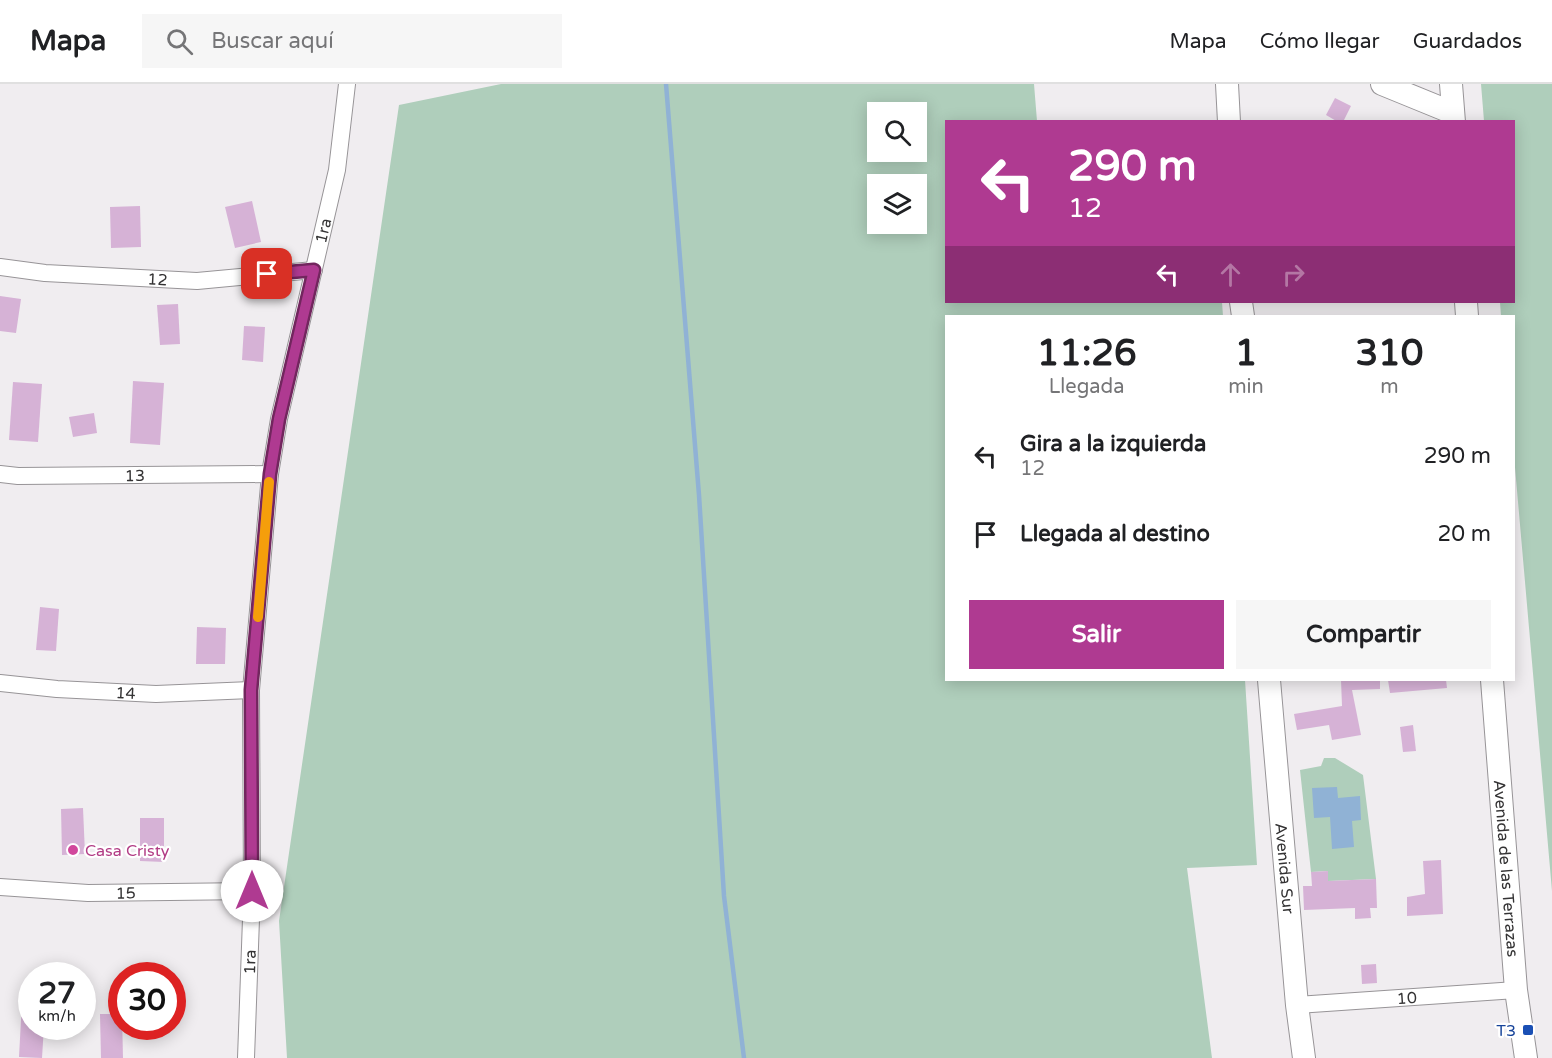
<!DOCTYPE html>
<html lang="es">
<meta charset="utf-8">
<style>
body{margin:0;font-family:"Varela Round",sans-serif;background:#f6f6f6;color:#202124;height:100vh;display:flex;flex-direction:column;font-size:22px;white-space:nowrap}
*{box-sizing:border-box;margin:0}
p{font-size:20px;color:#757577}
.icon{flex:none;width:33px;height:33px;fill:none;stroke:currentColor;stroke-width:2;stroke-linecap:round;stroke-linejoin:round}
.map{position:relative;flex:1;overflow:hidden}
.drawer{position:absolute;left:945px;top:231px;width:570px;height:366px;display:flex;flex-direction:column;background:#fff;border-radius:0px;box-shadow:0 3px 15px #0003}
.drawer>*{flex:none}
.banner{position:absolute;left:945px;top:36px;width:570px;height:183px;border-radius:0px;box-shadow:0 3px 15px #0003;background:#af3a91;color:#fff;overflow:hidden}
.tools{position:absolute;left:867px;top:18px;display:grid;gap:12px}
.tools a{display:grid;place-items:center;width:60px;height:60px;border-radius:0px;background:#fff;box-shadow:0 3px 15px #0003;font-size:30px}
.speed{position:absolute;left:18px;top:878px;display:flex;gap:12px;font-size:30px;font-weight:700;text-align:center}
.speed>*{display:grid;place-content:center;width:78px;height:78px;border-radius:50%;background:#fff;box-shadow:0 3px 15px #0003;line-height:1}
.speed small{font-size:15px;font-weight:400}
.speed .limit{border:9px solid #d22;background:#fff;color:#111}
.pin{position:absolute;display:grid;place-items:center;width:51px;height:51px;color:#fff;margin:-26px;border-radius:12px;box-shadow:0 3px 9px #0006}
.me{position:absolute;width:66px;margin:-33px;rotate:0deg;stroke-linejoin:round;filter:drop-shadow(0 0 4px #0008)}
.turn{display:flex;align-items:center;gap:21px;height:126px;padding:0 24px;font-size:27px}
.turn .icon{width:78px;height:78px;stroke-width:2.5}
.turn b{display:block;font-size:42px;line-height:51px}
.lanes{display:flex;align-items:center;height:57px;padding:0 24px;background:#0003;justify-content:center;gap:30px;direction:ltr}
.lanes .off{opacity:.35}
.eta{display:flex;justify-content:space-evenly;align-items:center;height:102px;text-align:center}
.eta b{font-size:36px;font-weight:800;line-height:42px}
.button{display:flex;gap:12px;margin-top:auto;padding:12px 24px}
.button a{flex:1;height:69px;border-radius:0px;background:#af3a91;color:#fff;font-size:24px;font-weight:800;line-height:69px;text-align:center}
.button a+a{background:#f6f6f6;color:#202124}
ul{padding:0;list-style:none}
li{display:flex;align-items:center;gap:18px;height:78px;padding:0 24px}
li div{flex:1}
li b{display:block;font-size:22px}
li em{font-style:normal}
header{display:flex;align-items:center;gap:36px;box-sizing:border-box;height:84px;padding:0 30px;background:#fff;border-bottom:2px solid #e0e0e0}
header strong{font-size:28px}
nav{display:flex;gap:33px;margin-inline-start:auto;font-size:21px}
.search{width:420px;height:54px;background:#f6f6f6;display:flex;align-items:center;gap:15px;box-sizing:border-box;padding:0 21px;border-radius:0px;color:#757577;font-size:22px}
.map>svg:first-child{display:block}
.green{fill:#afcebb;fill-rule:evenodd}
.water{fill:#90b2d5}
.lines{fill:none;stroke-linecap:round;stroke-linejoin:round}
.stream{stroke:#90b2d5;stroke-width:4.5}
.building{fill:#d6b2d6}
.street-casing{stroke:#979497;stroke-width:18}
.secondary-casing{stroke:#979497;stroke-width:24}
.street{stroke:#fff;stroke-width:16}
.secondary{stroke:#fff;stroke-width:22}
.route-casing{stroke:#72265e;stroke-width:15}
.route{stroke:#af3a91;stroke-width:10}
.slow{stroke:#f59e0b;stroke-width:10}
.hotel-dot{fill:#d1479c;stroke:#fff;stroke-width:2}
.transit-dot{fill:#1a4fb4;stroke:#fff;stroke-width:2}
.labels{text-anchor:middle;stroke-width:4.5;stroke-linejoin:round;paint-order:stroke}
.street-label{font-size:16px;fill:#343334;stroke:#fff}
.hotel-label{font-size:16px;fill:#b23c85;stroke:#fff;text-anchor:start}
.transit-label{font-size:16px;fill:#164399;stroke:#fff;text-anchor:end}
</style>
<header>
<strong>Mapa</strong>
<div class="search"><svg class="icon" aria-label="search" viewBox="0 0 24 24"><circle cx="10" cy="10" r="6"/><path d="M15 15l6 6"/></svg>Buscar aquí</div>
<nav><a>Mapa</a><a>Cómo llegar</a><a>Guardados</a></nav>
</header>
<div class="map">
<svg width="1552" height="974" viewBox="0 0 1552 974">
<rect width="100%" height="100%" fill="#f0edf0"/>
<g class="green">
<path d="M501 0H1034L1037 37 946 38V218H1222L1223 232H946V596H1245L1257 781 1187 784 1212 974H287L279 837 399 21ZM916 28V68H878V28ZM916 100V140H878V100Z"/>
<polygon points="1481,0 1552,0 1552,807 1514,372 1514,232 1501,232 1500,218 1514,218 1514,38 1484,37"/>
<polygon points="1324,674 1335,674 1363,691 1376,795 1328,797 1328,787 1311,788 1300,686 1321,682"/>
</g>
<polygon class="water" points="1337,703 1338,714 1360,712 1361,736 1352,737 1354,763 1332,765 1330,733 1314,734 1312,704"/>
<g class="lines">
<polyline class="stream" points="666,0 699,411 724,812 744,974"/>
</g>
<g class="building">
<polygon points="1335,14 1351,22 1343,38 1338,38 1326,31"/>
<polygon points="252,117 261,158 235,164 225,123"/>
<polygon points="140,122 141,163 111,164 110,123"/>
<polygon points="0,212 21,215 16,249 0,247"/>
<polygon points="178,220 180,260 160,261 157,221"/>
<polygon points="244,242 265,243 263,278 242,276"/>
<polygon points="133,297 164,299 160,361 130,359"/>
<polygon points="13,298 42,300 38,358 9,356"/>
<polygon points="94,329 97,349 73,353 69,333"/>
<polygon points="40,523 59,525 56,567 36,566"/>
<polygon points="197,543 226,544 225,580 196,580"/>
<polygon points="1341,596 1380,596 1380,605 1352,606 1361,651 1332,656 1329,641 1297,646 1294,630 1342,622"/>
<polygon points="1388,596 1446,596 1447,604 1390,609"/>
<polygon points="1413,641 1416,667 1403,668 1400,643"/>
<polygon points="83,724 85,770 62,771 61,725"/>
<polygon points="140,734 164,734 164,778 140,777"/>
<polygon points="1441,776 1443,830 1407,832 1407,813 1425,810 1423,777"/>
<polygon points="1328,787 1328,797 1376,795 1377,824 1370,824 1371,834 1355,835 1355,824 1304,826 1303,802 1312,802 1311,788"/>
<polygon points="1376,880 1377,899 1362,900 1361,881"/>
<polygon points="22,917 32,917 32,942 44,942 42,974 19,973"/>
<polygon points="100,930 122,930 123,974 101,974"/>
</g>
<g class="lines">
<g class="street-casing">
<g id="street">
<path id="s1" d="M0 183 45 189 197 197 314 186"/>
<path id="s2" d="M0 390 18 392 270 390"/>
<path id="s3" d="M0 599 57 605 156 610 251 606"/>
<path id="s4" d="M0 803 88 809 252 807"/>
<path id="s5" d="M1297 921 1516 906"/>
<path id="s6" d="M246 974 252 807 251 606 270 390 279 335 337 86 347 0"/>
</g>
</g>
<g class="secondary-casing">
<g id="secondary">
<polyline points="1227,0 1229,38"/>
<polyline points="1382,0 1453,29"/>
<polyline points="1451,0 1454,38"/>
<polyline points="1241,218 1243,232"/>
<polyline points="1466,218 1467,232"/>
<path id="s7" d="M1269 596 1297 921 1304 974"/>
<path id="s8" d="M1492 596 1516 906 1526 974"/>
</g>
</g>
<use href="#street" class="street"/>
<use href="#secondary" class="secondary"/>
</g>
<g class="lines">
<g class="route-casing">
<polyline id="route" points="252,807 251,606 270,390 279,335 314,186 267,190"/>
</g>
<use href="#route" class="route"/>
<polyline class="slow" points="258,533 269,398"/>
</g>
<circle class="hotel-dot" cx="73" cy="766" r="6"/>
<rect class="transit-dot" x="1522" y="940" width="12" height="12" rx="3"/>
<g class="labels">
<g class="street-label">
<text dy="6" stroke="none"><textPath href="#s6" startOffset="834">1ra</textPath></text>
<text dy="6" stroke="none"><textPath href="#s1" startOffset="158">12</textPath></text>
<text dy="6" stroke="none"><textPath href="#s2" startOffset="135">13</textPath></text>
<text dy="6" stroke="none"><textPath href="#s3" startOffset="126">14</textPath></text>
<text dy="6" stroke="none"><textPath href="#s7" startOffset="189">Avenida Sur</textPath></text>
<text dy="6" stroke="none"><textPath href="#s8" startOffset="189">Avenida de las Terrazas</textPath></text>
<text dy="6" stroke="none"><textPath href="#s4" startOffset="126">15</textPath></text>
<text dy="6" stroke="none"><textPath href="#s6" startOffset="96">1ra</textPath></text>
<text dy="6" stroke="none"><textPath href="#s5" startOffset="110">10</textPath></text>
</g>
<g class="hotel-label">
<text x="85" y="772">Casa Cristy</text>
</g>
<g class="transit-label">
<text x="1516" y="952">T3</text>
</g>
</g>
</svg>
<div class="tools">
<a><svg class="icon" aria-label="search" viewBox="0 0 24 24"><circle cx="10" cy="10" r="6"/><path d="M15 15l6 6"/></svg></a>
<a><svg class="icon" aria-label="layers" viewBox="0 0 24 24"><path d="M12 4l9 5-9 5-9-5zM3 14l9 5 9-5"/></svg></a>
</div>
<div class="speed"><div>27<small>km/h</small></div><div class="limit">30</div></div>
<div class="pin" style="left:267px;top:190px;background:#d93025"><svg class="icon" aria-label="arrive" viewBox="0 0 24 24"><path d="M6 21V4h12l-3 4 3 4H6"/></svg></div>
<svg class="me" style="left:252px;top:807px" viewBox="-20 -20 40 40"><circle r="19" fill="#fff"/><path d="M0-13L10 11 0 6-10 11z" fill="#af3a91"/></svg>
<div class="banner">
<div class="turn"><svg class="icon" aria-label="left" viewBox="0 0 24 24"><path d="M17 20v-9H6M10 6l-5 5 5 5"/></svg><div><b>290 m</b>12</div></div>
<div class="lanes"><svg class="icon" aria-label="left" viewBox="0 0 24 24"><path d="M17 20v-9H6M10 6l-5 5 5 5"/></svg><svg class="icon off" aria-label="ahead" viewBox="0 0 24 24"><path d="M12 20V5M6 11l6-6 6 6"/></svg><svg class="icon off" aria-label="right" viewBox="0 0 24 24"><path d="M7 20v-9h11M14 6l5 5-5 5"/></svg></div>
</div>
<section class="drawer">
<div class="eta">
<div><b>11:26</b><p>Llegada</p></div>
<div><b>1</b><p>min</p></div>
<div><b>310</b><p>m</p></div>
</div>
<ul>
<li><svg class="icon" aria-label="left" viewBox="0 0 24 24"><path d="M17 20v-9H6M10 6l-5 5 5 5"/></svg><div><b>Gira a la izquierda</b><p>12</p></div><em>290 m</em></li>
<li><svg class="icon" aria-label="arrive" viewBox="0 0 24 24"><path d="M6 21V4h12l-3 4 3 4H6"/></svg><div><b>Llegada al destino</b></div><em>20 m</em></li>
</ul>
<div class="button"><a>Salir</a><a>Compartir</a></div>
</section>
</div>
